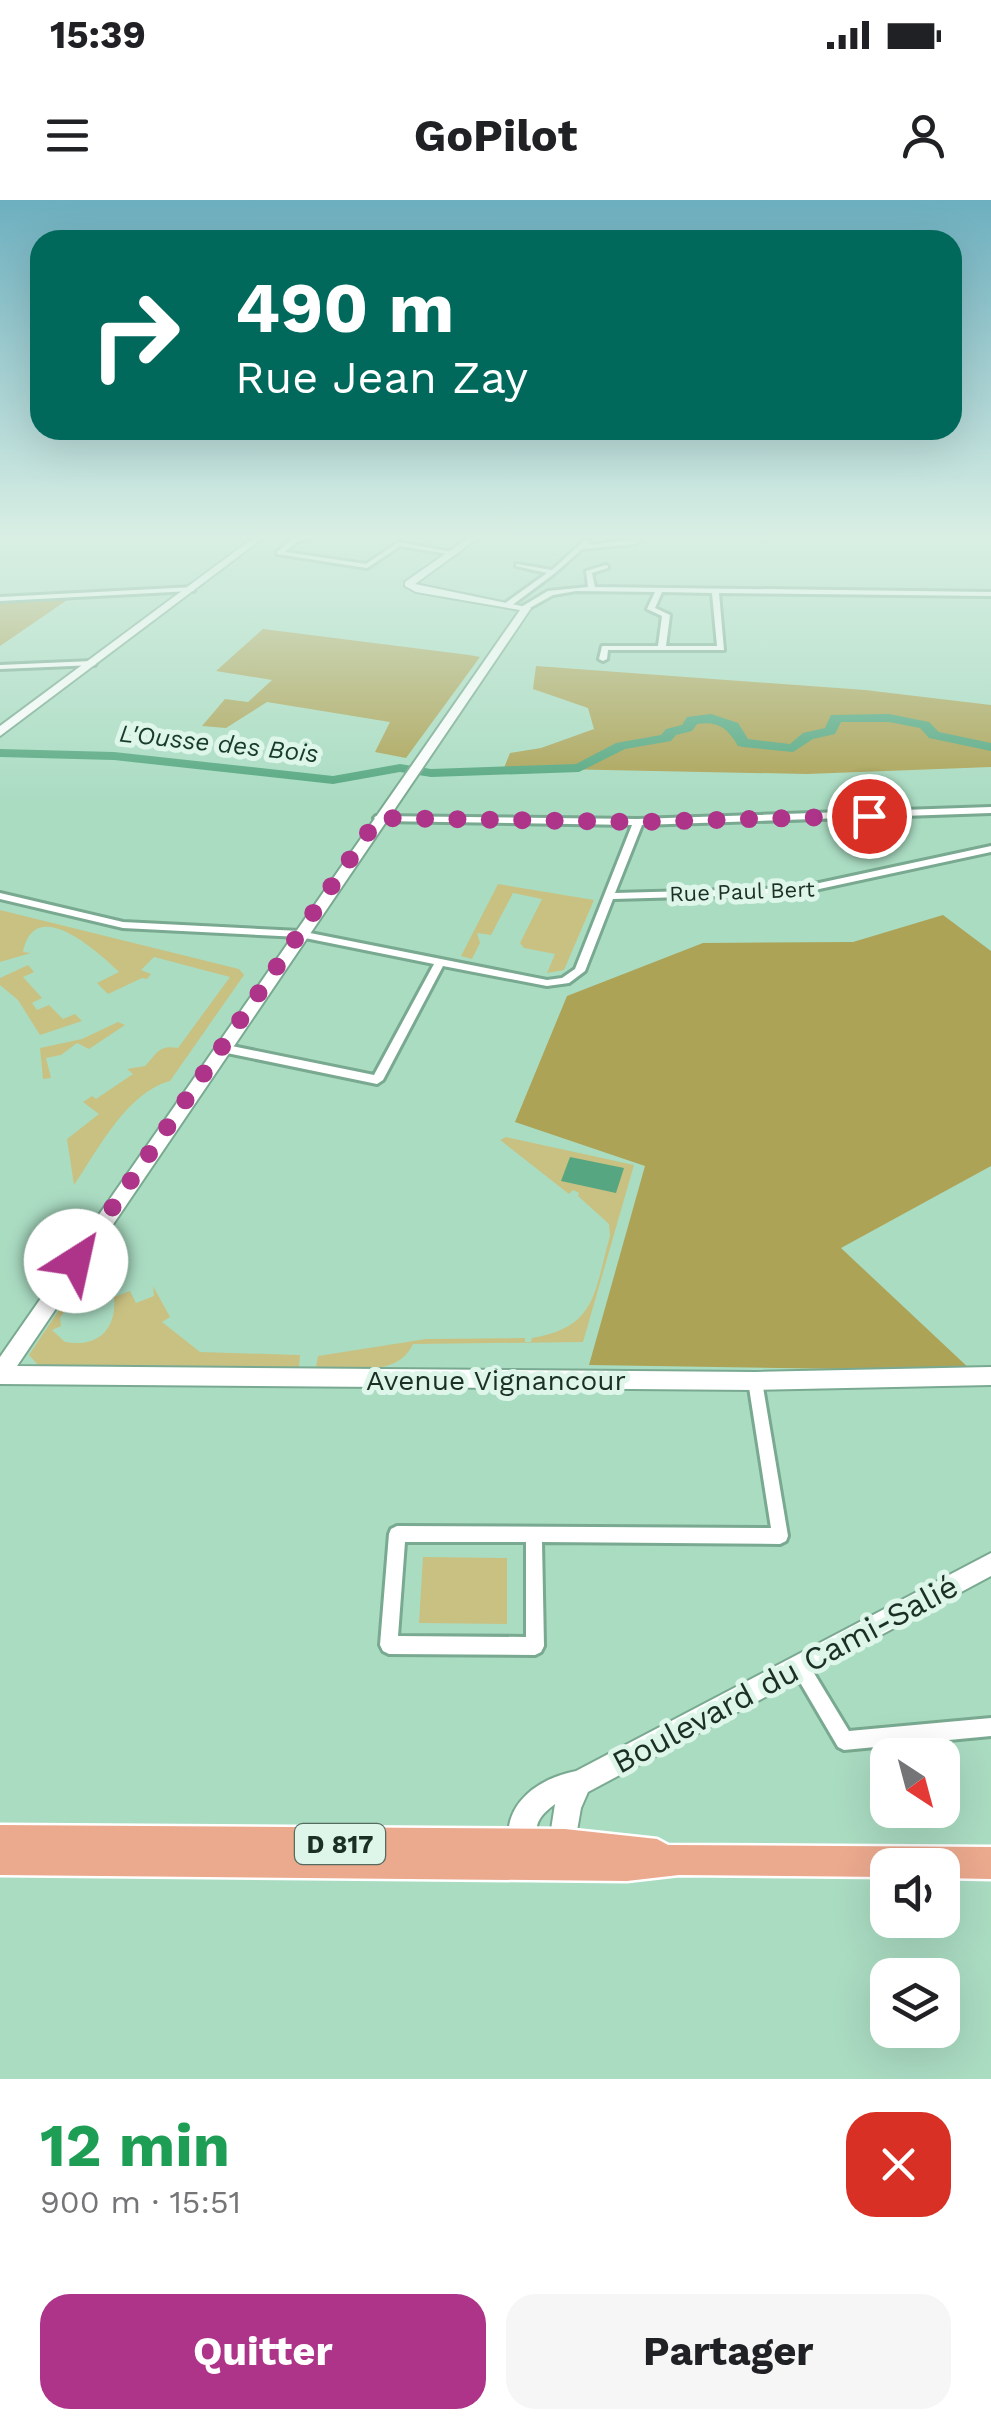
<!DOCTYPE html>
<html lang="fr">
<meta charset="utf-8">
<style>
body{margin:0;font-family:"Work Sans",sans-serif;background:#f6f6f6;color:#202124;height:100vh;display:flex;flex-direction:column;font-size:38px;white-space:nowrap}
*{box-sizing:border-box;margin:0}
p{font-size:32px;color:#757577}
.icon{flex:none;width:55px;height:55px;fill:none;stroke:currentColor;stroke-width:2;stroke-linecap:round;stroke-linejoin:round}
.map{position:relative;height:1879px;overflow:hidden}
.sheet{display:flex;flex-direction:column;background:#fff;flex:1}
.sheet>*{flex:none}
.guide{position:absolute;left:30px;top:30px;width:932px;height:210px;border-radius:30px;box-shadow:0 10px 40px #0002;background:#00695c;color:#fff;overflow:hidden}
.needle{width:65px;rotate:144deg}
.buttons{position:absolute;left:870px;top:1538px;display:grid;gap:20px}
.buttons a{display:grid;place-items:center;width:90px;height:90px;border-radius:20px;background:#fff;box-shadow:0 10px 40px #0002;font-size:50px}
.pin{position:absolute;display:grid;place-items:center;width:85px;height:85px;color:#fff;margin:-42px;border:5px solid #fff;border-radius:50%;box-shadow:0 2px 10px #0007}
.me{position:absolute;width:110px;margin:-55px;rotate:35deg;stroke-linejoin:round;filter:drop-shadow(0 0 8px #0008)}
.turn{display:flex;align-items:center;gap:35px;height:210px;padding:0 40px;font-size:45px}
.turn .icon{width:130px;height:130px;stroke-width:2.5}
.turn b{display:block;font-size:70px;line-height:85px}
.round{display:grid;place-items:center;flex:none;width:105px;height:105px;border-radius:30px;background:#f6f6f6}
.head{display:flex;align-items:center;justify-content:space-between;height:170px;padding:0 40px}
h1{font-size:60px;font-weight:700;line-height:75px;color:#1e9e55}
.cta{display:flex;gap:20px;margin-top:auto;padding:20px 40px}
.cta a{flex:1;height:115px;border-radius:30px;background:#ad3489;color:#fff;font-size:40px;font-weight:700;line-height:115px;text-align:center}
.cta a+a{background:#f6f6f6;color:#202124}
.status{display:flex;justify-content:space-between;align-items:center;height:70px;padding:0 50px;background:#fff;direction:ltr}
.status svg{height:28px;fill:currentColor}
header{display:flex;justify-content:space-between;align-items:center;height:130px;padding:0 40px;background:#fff;font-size:45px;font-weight:700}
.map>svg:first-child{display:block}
.green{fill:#c9c182}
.forest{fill:#ada357}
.water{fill:#56a781}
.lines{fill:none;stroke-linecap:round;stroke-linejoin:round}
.river{fill:#56a781;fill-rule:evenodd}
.street-casing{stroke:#79a990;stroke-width:6}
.secondary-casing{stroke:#79a990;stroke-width:4}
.primary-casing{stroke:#fff;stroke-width:5}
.street{fill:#fff;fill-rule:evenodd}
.secondary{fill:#fff;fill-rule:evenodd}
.primary{fill:#eba98e;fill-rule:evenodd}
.route{stroke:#ad3489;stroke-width:18;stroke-dasharray:0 32.4}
.labels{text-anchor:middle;stroke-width:10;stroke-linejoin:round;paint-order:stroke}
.far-street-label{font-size:22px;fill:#1b2f25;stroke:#ddf6e9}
.far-water-label{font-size:25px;font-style:italic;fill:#183c2c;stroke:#ddf6e9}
.shield{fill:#ddf6e9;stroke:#556b60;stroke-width:2.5}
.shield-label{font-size:25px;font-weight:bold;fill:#1b2f25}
.street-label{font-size:28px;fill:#1b2f25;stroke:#ddf6e9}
.near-street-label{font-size:32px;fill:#1b2f25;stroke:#ddf6e9}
</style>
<div class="status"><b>15:39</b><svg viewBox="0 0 49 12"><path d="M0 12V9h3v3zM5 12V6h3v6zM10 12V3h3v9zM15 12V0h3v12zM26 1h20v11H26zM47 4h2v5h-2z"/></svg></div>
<header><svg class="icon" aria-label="menu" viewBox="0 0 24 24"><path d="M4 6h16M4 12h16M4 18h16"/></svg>GoPilot<svg class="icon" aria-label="person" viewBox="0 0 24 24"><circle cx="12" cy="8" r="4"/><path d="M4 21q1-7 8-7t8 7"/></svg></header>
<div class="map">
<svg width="991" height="1879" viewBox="0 0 991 1879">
<rect width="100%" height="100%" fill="#aadcc2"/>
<g class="green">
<polygon points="498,684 594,700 564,770 547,773 555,754 524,748 520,743 542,699 513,693 491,735 477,733 480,743 472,759 461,756"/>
<path d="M0 710 239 769 244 775 170 881C127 892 98 950 74 985L67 939 99 914 83 902 92 896 96 899 133 874 127 869 145 866C156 855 158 844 178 848L230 777 154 757 141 770 151 774 147 779 142 778 108 794 97 783 119 772C100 754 35 693 23 752L31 753 0 762Z"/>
<polygon points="28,765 34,772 23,777 42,798 32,803 37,810 49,805 63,819 75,814 82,821 40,835 18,800 0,785 0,778"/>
<polygon points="118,822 125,825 89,849 77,843 61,855 46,858 51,878 43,879 40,848 82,839"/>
<path d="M506 937 634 965 583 1142 413 1144C397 1179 349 1167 316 1167L318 1156 426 1139 525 1138V1142H531L532 1138C598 1127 594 1091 610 1036L609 1024 578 996 579 993 573 990 569 994 500 940Z"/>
<path d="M96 1054 101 1055 60 1118 61 1126 52 1130 65 1142C98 1148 117 1129 114 1097L130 1091 136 1103 154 1096 153 1086 170 1117 162 1122 200 1152 300 1155 299 1167 38 1165 29 1155Z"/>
<polygon points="423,1357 507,1358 507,1424 419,1423"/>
</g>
<g class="forest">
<polygon points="73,396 0,446 0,401"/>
<polygon points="263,429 469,455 480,457 406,558 375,552 390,522 267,502 226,528 202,526 225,499 248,502 272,480 216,471"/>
<polygon points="536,466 865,490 991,505 991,567 807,574 504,568 510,553 541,548 594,529 588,508 533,489"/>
<polygon points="943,715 991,751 991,966 841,1048 972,1171 589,1165 645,966 515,922 567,796 703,743 853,742"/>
</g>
<polygon class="water" points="570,957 624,968 616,993 561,981"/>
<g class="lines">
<path class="river" d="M711 514 738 523 748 539 790 544 803 533 825 528 831 515 889 514 929 522 939 532 991 543V551L929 538 920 528 889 522H841L835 534 813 539 793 552 743 547 738 546C727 528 719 521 697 524L692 531 676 535 671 541 625 549 579 572 431 577 400 572 333 584 114 560 0 557V549L114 552 333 576 400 564 431 569 576 564 616 543 661 535 666 529 682 525 687 517Z"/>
<g class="street-casing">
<g id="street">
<polygon points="293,338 310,338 298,341 285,352 366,364 399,342 457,353 454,355 400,346 367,368 277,354 277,352"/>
<polygon points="636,338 643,338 635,344 582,349 555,373 511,406 504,404 547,373 516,366 516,364 552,370 585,340 590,341 587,345 633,340"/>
<path d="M606 365 608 366V368L592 373 595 387 991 392V396L719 393 724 450H608L607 459 603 461 599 459 602 446H658L662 416 647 409 655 392 576 391 553 395 528 409 521 407 548 391 588 387 586 371ZM662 392 712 393 717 446H666L670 415 655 408Z"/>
<polygon points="194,387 194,391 191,391 0,401 0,397"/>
<polygon points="92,461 96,463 95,465 0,469 0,465"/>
<polygon points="991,607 991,613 642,625 615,693 796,688 991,646 991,652 796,694 613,699 585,771 569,783 547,786 443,766 383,880 377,884 222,852 216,848 222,844 374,875 434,764 300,737 123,728 0,699 0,693 123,722 300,731 547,780 562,778 575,769 632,625 379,621 374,618 376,616 638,619"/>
<path d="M755 1175 760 1177 762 1181 788 1336 786 1341 780 1344 542 1342 544 1446 541 1452 535 1455 389 1454 383 1451 380 1445 389 1334 391 1329 397 1326 771 1328 748 1181 750 1177ZM405 1342H526V1437L398 1436Z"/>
<polygon points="800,1457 806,1460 849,1531 991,1518 991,1536 844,1550 838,1547 794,1472 791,1466 794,1460"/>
</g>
</g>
<g class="secondary-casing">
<g id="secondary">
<polygon points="253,338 263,338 0,536 0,526"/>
<polygon points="468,338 478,338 415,384 531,408 17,1166 755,1172 991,1167 991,1185 755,1190 0,1184 0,1157 520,410 416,392 405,386 405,382"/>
<path d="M991 1353V1376L588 1592 581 1608 572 1659 562 1663 552 1659 548 1649 555 1604C523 1628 545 1634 534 1661L524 1665 514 1661C494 1612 531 1580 576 1571Z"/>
</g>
</g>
<g class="primary-casing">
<polygon id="primary" points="0,1625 565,1629 657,1639 668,1645 991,1647 991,1679 942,1678 942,1665 888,1665 888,1677 679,1675 627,1681 0,1675"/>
</g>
<use href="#street" class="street"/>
<use href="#secondary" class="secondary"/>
<use href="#primary" class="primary"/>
</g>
<linearGradient id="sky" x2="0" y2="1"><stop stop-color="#6dafbf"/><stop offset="0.56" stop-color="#d9efe4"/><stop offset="1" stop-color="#d9efe4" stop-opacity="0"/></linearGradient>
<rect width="991" height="601" fill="url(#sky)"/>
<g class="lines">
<polyline class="route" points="76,1061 378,618 638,622 869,616"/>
</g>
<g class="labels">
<g class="far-street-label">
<text transform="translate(742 691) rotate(-2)" y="8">Rue Paul Bert</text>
</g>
<g class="far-water-label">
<text transform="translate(219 543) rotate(6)" y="9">L'Ousse des Bois</text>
</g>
<rect class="shield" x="295" y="1624" width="90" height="40" rx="8"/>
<g class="shield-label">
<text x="340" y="1653">D 817</text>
</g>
<g class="street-label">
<text x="496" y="1190">Avenue Vignancour</text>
</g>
<g class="near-street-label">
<text transform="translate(785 1474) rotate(-28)" y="11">Boulevard du Cami-Salié</text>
</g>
</g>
</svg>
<div class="buttons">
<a><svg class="needle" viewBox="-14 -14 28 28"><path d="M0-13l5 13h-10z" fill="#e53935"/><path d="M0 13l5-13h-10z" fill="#757577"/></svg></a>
<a><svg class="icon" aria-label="sound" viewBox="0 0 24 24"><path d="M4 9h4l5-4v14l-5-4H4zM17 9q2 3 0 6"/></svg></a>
<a><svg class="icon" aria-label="layers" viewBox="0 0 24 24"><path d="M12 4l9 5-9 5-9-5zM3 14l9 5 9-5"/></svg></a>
</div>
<div class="pin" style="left:869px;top:616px;background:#d93025"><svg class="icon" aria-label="arrive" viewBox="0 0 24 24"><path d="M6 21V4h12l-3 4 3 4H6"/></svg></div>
<svg class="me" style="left:76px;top:1061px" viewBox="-20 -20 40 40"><circle r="19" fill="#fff"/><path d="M0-13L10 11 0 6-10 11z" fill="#ad3489"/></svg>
<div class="guide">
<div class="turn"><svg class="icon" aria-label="right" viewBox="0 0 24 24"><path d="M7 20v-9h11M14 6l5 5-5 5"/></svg><div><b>490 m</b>Rue Jean Zay</div></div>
</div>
</div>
<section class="sheet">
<div class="head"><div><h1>12 min</h1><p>900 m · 15:51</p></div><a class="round" style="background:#d93025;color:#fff"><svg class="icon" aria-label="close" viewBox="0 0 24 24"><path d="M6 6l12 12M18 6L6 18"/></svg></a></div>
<div class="cta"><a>Quitter</a><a>Partager</a></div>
</section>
